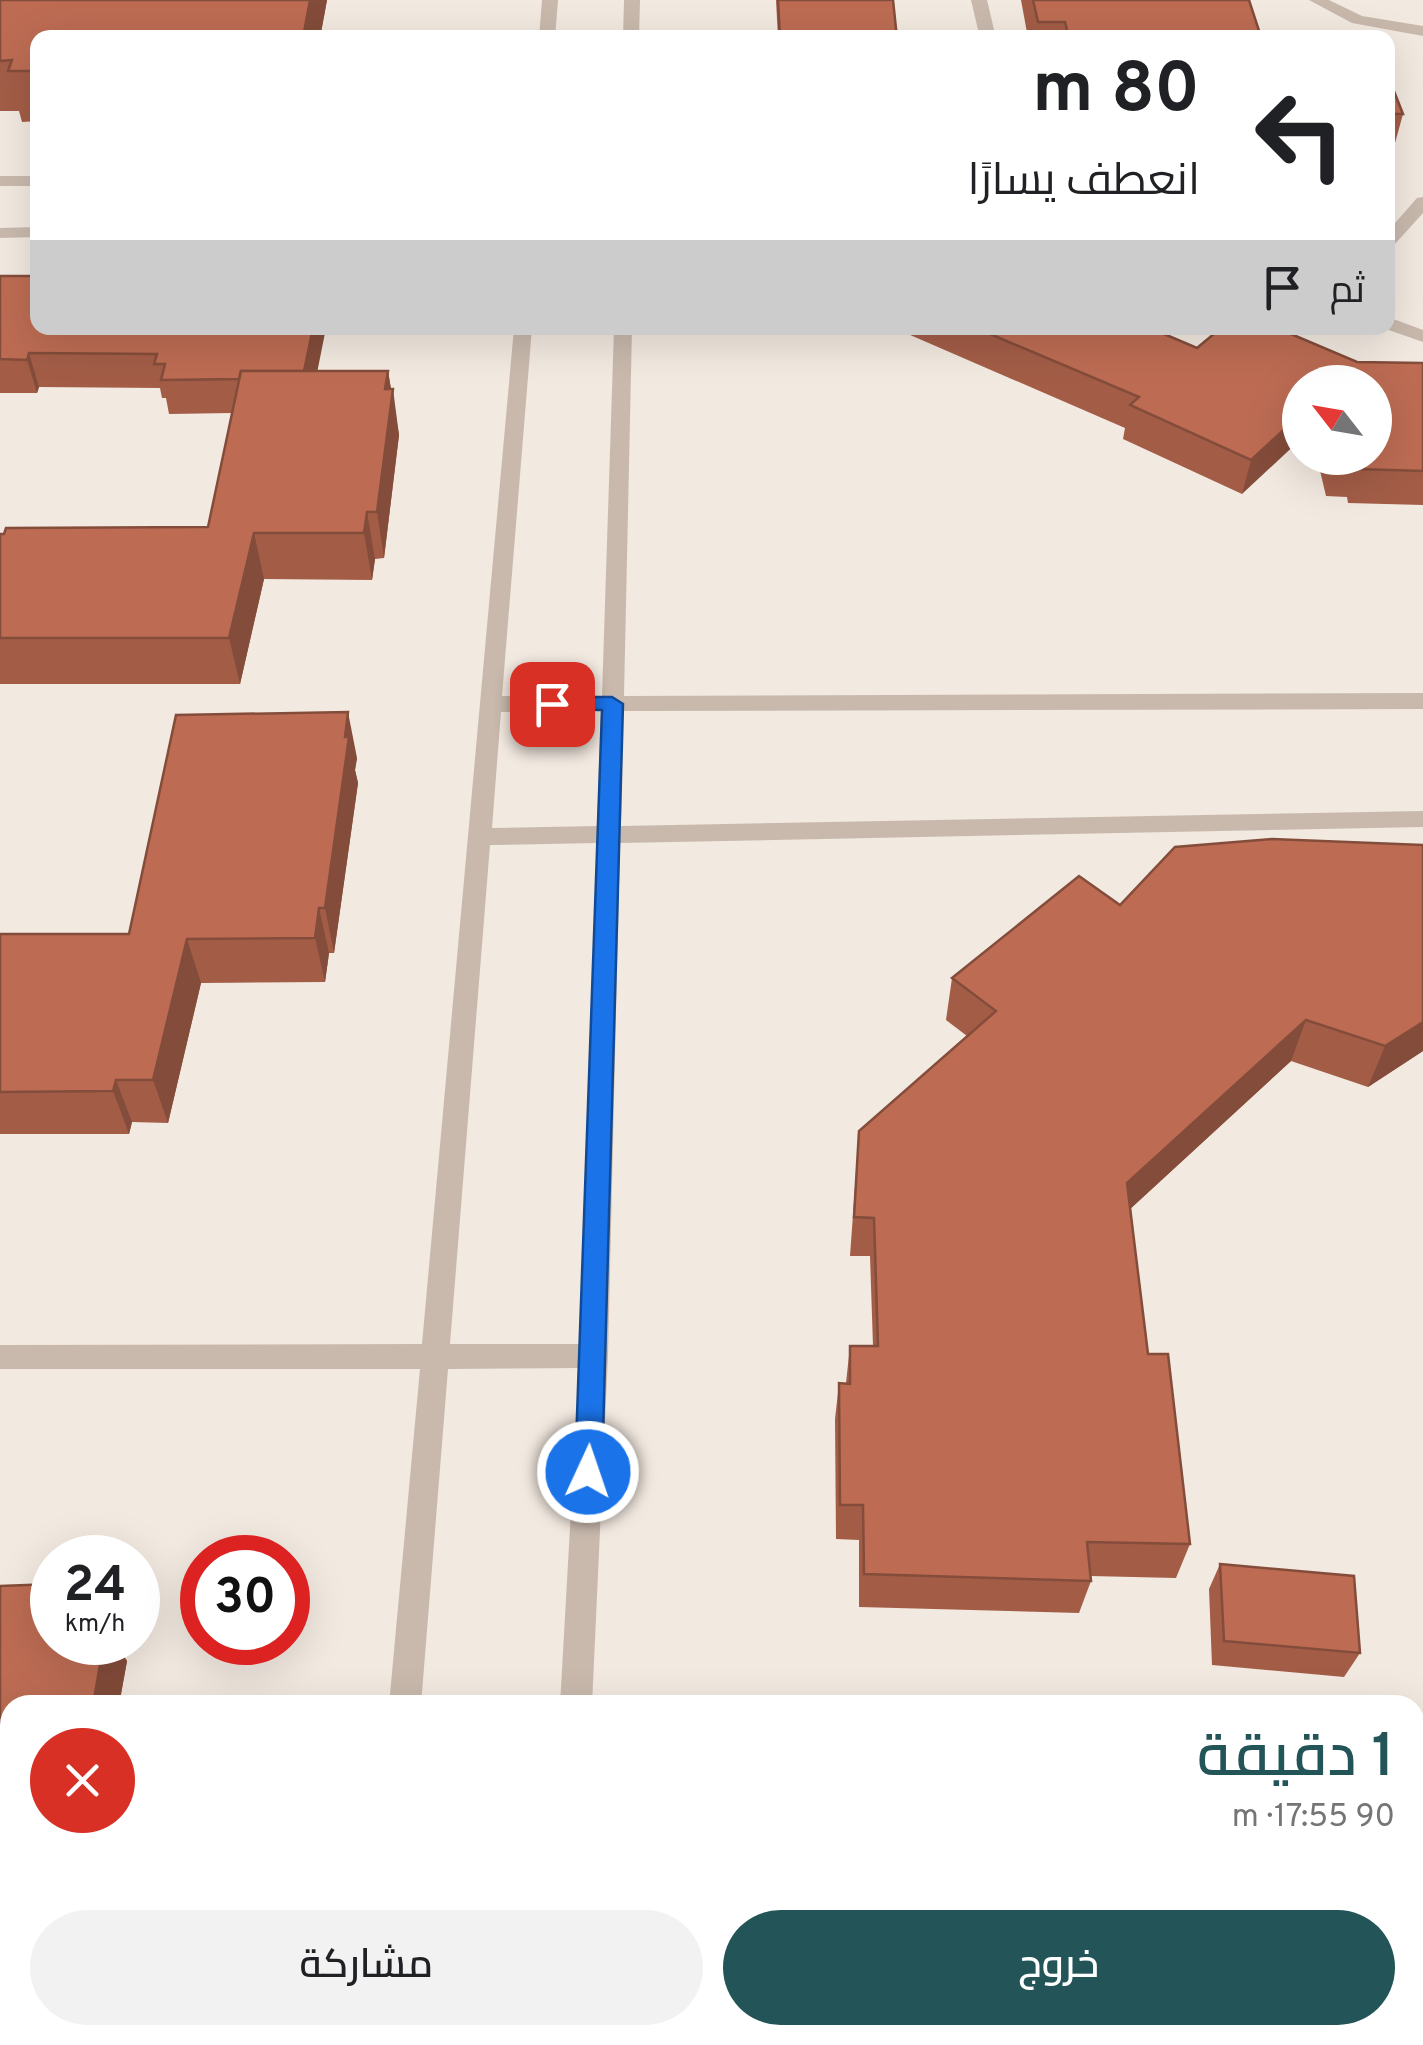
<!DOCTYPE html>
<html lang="ar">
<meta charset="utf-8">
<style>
body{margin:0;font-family:Overpass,Cairo,sans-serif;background:#f2f2f2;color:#202124;direction:rtl;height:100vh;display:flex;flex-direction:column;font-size:38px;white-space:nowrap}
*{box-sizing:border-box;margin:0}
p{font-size:32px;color:#757577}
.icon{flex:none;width:55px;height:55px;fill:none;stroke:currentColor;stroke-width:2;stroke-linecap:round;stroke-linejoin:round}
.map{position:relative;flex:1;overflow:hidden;direction:ltr}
.sheet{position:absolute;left:0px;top:1695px;width:1425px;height:350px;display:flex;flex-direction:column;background:#fff;border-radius:30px 30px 0 0;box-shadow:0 10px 40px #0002;direction:rtl}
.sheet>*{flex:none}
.guide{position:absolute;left:30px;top:30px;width:1365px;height:305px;border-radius:20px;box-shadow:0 10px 40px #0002;direction:rtl;background:#fff;color:#202124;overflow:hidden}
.needle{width:65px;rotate:301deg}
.tools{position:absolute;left:1282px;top:365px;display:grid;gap:20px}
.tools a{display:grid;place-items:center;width:110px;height:110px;border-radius:50%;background:#fff;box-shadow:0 10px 40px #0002;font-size:50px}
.speed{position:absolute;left:30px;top:1535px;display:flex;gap:20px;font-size:50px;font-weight:700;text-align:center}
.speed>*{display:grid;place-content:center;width:130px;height:130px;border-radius:50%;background:#fff;box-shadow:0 10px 40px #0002;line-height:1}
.speed small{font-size:25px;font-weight:400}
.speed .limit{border:15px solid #d22;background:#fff;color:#111}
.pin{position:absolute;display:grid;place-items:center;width:85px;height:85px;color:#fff;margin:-42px;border-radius:20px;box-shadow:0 5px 15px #0006}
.me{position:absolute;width:110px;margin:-55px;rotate:3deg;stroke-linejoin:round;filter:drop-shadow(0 0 8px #0008)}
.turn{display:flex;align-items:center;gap:35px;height:210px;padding:0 30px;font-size:45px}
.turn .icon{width:130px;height:130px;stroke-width:2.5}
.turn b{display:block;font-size:70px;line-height:85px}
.then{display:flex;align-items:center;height:95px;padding:0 30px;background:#0003;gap:20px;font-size:38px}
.round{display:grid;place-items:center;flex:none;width:105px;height:105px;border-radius:52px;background:#f2f2f2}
.headline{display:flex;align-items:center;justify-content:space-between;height:170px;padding:0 30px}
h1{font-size:60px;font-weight:600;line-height:75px;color:#235457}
.button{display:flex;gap:20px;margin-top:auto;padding:20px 30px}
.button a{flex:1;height:115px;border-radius:60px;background:#235457;color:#fff;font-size:40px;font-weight:600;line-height:115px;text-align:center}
.button a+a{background:#f2f2f2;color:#202124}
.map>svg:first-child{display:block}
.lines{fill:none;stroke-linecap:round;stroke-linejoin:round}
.minor{fill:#c9b9ad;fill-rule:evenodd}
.wall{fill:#a35d47}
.shaded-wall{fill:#844c3a}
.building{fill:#bd6c53;stroke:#844c3a;stroke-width:2.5}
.route{fill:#1a73e8;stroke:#114b97;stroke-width:2.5}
</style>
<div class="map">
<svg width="1423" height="2045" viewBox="0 0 1423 2045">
<rect width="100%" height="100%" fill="#f2e9e0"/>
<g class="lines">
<g class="minor">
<polygon points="542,0 558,0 555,38 539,38"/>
<polygon points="624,0 640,0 639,38 623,38"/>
<polygon points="971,0 987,0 996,38 980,38"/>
<polygon points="1309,0 1329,0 1362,16 1423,26 1423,36 1352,23"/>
<rect x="0" y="176" width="38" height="10"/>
<polygon points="1423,197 1423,213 1394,245 1388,246 1388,231 1417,198"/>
<polygon points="38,227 38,237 0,238 0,228"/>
<polygon points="1388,317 1423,330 1423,342 1383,328 1388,328"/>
<path d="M514 328H532L502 696H602L614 328H632L624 696 1423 693V709L623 711 621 826 1423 811V827L620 843 608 1356 592 1705H560L579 1368 448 1369 421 1705H389L420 1369H0V1345L422 1344ZM601 711 597 826 492 828 501 712ZM597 843 580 1344H450L490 845Z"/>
<rect x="1415" y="1834" width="8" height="32"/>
<rect x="362" y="2035" width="34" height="10"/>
<rect x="546" y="2035" width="34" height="10"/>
</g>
</g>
<g class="wall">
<polygon points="0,0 327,0 320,38 38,38 38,121 22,122 19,111 0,111"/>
<polygon points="776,0 893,0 897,38 778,38"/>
<polygon points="1021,0 1249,0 1261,37 1372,38 1028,38"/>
<polygon points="1388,76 1403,114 1392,154 1388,154"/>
<polygon points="0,276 317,371 388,371 399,435 384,558 375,559 372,580 264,579 240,684 0,684 0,534 208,527 232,413 169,414 166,398 162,398 160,388 39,387 37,393 0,393"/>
<polygon points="894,328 1150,328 1197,348 1357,362 1423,363 1423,505 1348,503 1347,497 1326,496 1317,458 1375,458 1375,382 1300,382 1242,494 1123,439 1125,428"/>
<polygon points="357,758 355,770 358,783 334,953 329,953 325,982 201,983 168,1123 132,1122 129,1134 0,1134 0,934 129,934"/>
<polygon points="1423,845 1423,1051 1368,1087 1291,1061 1130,1209 1148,1354 1190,1544 1176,1578 1090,1576 1091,1581 1079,1613 859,1607 859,1540 836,1539 835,1419 839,1383 846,1383 850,1346 873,1346 870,1256 850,1256 859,1131 967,1036 946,1020 952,978 1120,905"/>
<polygon points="1220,1564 1360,1653 1344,1677 1212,1665 1209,1589"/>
<polygon points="0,1586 121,1652 127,1661 119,1705 10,1705 10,2035 56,2035 55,2041 0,2043"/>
<polygon points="831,2035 1195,2035 1197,2045 832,2045"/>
</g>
<g class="shaded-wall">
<polygon points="310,0 327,0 320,38 303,38"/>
<polygon points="313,328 326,328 309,413 303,379"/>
<polygon points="29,353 39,387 37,393 27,360"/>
<polygon points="388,371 392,396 393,389 399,435 384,558 377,512 385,389"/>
<polygon points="1300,415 1300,440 1242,494 1251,460"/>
<polygon points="367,512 375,559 372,580 364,533"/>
<polygon points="254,533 264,579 240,684 229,638"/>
<polygon points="348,712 357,758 355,770 358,783 334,953 325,908"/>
<polygon points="319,908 329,953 325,982 315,938"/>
<polygon points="187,939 201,983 168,1123 153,1080"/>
<polygon points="1306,1020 1291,1061 1116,1222 1127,1183"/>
<polygon points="1423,1022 1423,1051 1368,1087 1385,1046"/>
<polygon points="116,1080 132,1122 129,1134 113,1091"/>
<polygon points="104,1642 123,1642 121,1652 127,1661 119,1705 93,1705"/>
</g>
<g class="building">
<polygon points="0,0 310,0 303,38 38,38 38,71 8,71 12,60 0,61"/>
<polygon points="778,0 893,0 897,38 780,38"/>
<polygon points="1033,0 1249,0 1261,37 1371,36 1372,38 1069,38 1065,22 1038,22"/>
<polygon points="1388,76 1403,114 1388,114"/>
<polygon points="0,276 38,276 38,328 313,328 304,371 241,371 239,379 161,380 165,364 154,364 157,354 29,353 27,360 0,359"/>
<polygon points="976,328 1150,328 1197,348 1221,328 1277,328 1357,362 1423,363 1423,471 1358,469 1357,463 1336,462 1335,458 1375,458 1375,382 1300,382 1300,415 1251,460 1130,405 1139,397"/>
<polygon points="241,371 388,371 385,389 393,389 377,512 367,512 364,533 254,533 229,638 0,638 0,534 4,534 6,528 208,527"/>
<polygon points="348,712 345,737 349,737 325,908 319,908 315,938 187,939 153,1080 116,1080 113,1091 0,1092 0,934 129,934 176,715"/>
<polygon points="1272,839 1423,845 1423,1022 1385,1046 1306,1020 1127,1183 1148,1354 1168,1354 1190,1544 1087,1542 1091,1581 864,1574 863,1505 840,1505 839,1383 850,1384 850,1346 878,1346 874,1218 854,1217 859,1131 996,1011 952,978 1079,876 1120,905 1175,847"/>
<polygon points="1220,1564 1354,1576 1360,1653 1224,1641"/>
<polygon points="52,1584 52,1642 104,1642 93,1705 10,1705 10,2019 0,2019 0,1586"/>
<polygon points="837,2035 1195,2035 1197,2045 837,2045"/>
</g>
<polygon class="route" points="552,697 612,697 623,704 602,1472 598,1481 588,1484 579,1481 575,1472 602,710 545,709 545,699"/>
</svg>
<div class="tools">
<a><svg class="needle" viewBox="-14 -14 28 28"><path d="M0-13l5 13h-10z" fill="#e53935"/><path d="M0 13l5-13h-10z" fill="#757577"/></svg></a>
</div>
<div class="speed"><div>24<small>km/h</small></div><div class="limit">30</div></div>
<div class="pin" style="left:552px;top:704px;background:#d93025"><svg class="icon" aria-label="arrive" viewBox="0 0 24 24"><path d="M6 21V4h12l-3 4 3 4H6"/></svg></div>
<svg class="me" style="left:588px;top:1472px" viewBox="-20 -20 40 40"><circle r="17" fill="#1a73e8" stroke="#fff" stroke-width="3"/><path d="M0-11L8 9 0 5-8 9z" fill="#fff"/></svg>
<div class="guide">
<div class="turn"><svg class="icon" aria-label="left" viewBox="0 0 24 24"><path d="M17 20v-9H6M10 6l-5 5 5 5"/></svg><div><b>80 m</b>انعطف يسارًا</div></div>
<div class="then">ثم<svg class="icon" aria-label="arrive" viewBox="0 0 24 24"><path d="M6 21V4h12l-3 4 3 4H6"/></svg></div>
</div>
<section class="sheet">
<div class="headline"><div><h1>1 دقيقة</h1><p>90 m · 17:55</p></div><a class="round" style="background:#d93025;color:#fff"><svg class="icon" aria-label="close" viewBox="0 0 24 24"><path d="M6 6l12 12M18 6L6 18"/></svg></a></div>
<div class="button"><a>خروج</a><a>مشاركة</a></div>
</section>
</div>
